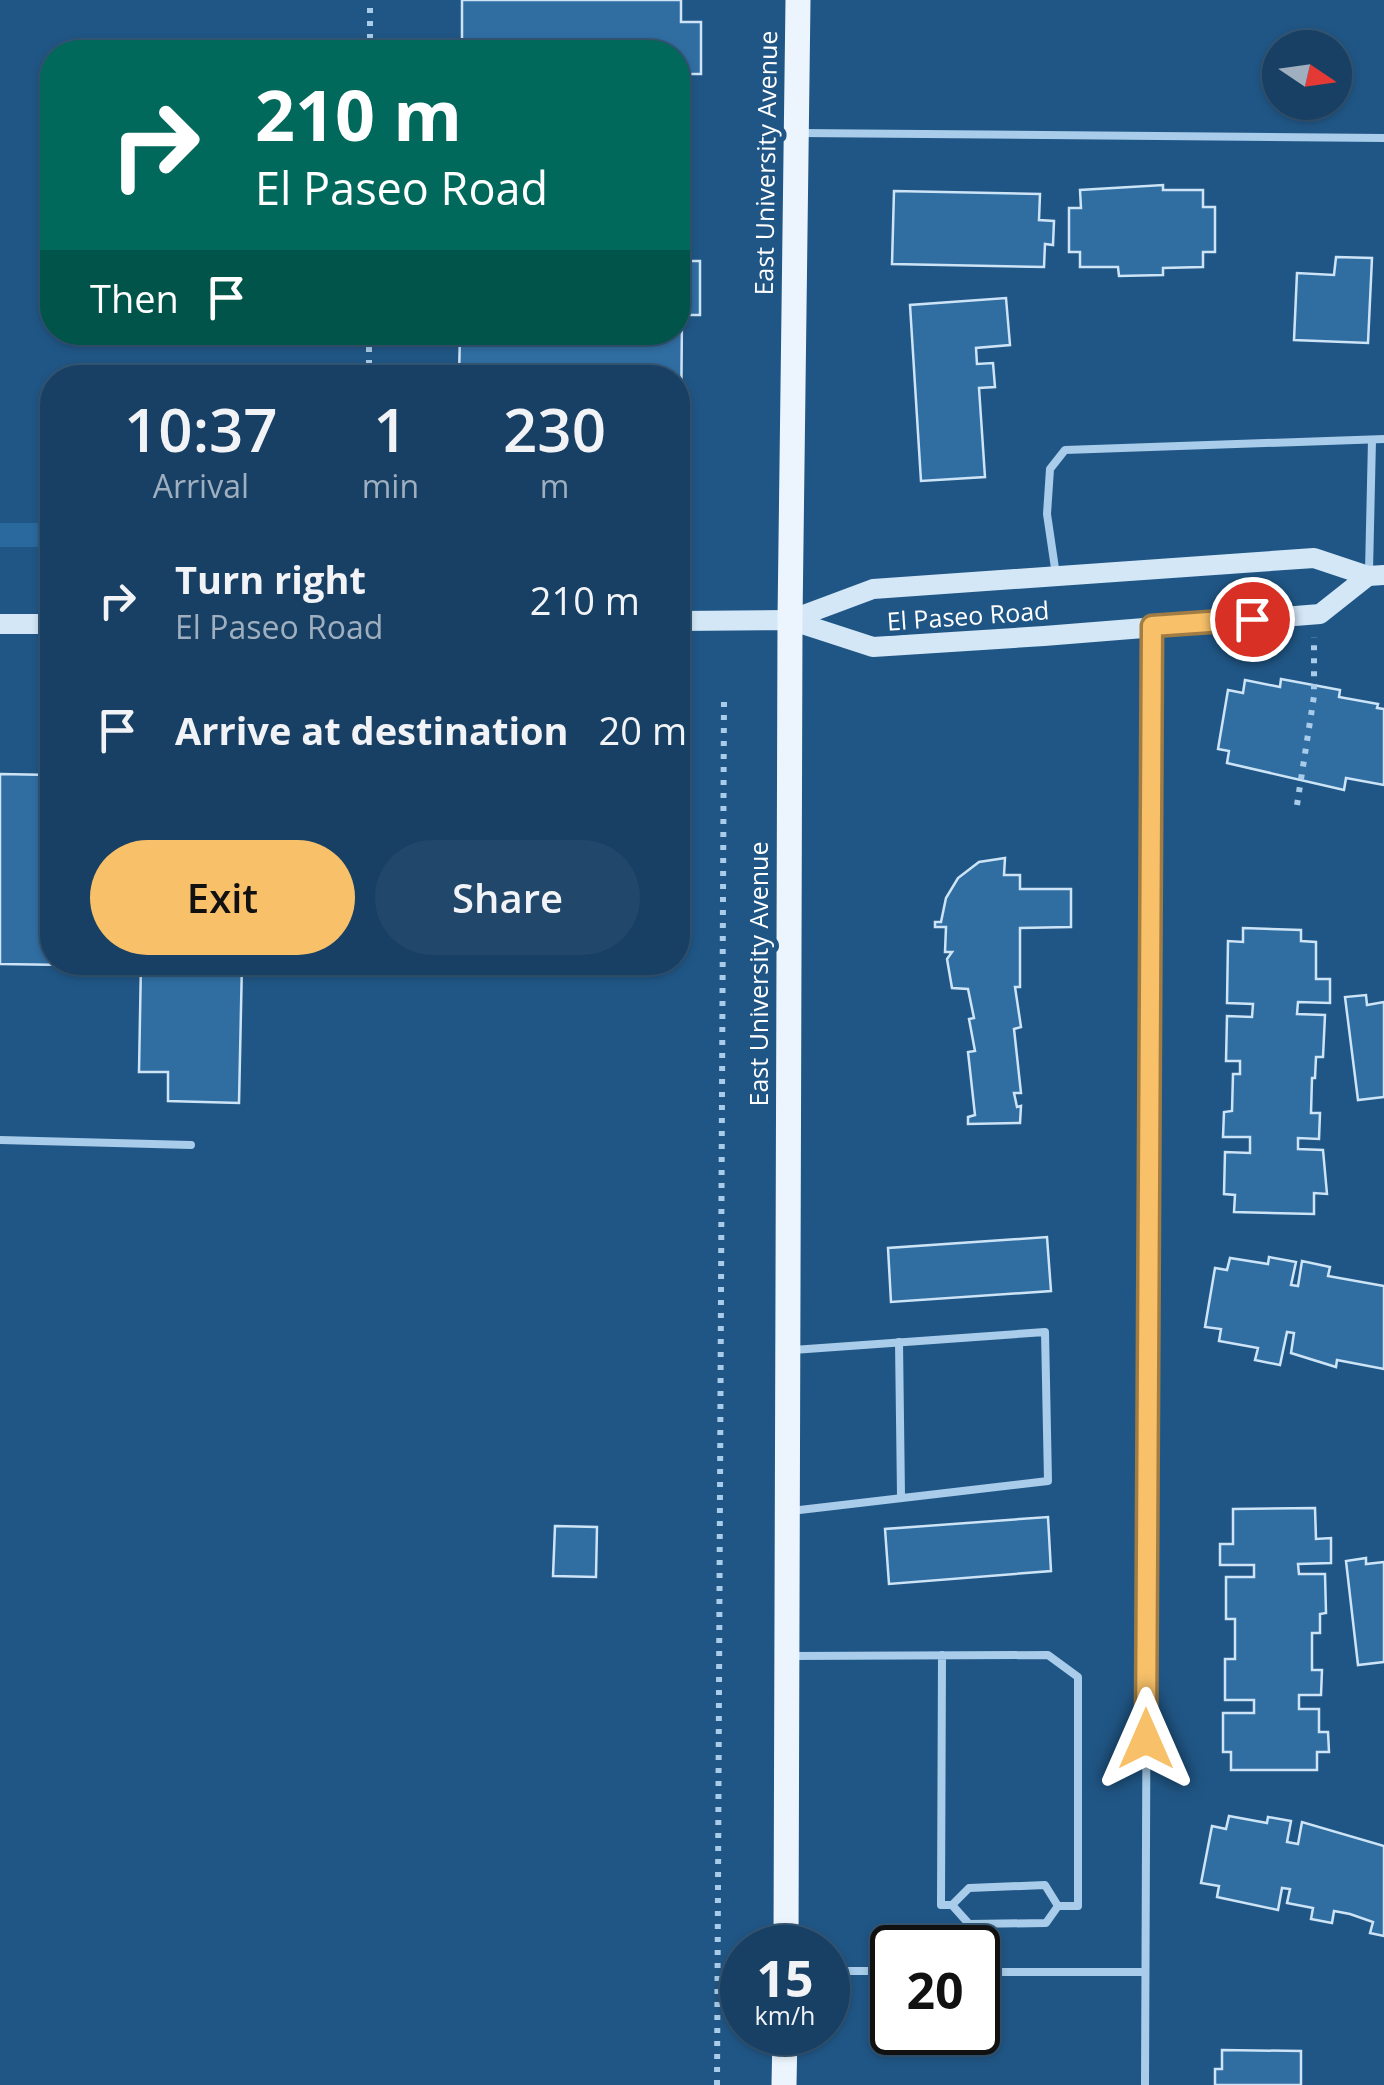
<!DOCTYPE html>
<style>
body{margin:0;font-family:"Open Sans",sans-serif;background:#21476a;color:#f1f3f6;height:100vh;display:flex;flex-direction:column;font-size:38px;white-space:nowrap}
*{box-sizing:border-box;margin:0}
p{font-size:32px;color:#9fafbf}
.icon{flex:none;width:55px;height:55px;fill:none;stroke:currentColor;stroke-width:2;stroke-linecap:round;stroke-linejoin:round}
.map{position:relative;flex:1;overflow:hidden}
.drawer{position:absolute;left:40px;top:365px;width:650px;height:610px;display:flex;flex-direction:column;background:#184064;border-radius:40px;box-shadow:0 2px 8px #0004,0 0 0 2px #365978}
.drawer>*{flex:none}
.top-card{position:absolute;left:40px;top:40px;width:650px;height:305px;border-radius:40px;box-shadow:0 2px 8px #0004,0 0 0 2px #365978;background:#00695c;color:#fff;overflow:hidden}
.needle{width:65px;rotate:103deg}
.controls{position:absolute;left:1262px;top:30px;display:grid;gap:20px}
.controls a{display:grid;place-items:center;width:90px;height:90px;border-radius:50%;background:#184064;box-shadow:0 2px 8px #0004,0 0 0 2px #365978;font-size:50px}
.speed{position:absolute;left:720px;top:1925px;display:flex;gap:20px;font-size:50px;font-weight:700;text-align:center}
.speed>*{display:grid;place-content:center;width:130px;height:130px;border-radius:50%;background:#184064;box-shadow:0 2px 8px #0004,0 0 0 2px #365978;line-height:1}
.speed small{font-size:25px;font-weight:400}
.speed .limit{border:5px solid #111;border-radius:15px;background:#fff;color:#111}
.pin{position:absolute;display:grid;place-items:center;width:85px;height:85px;color:#fff;margin:-42px;border:5px solid #fff;border-radius:50%;box-shadow:0 2px 10px #0007}
.me{position:absolute;width:110px;margin:-55px;rotate:0deg;stroke-linejoin:round;filter:drop-shadow(0 0 8px #0008)}
.turn{display:flex;align-items:center;gap:35px;height:210px;padding:0 50px;font-size:45px}
.turn .icon{width:130px;height:130px;stroke-width:2.5}
.turn b{display:block;font-size:70px;line-height:85px}
.then{display:flex;align-items:center;height:95px;padding:0 50px;background:#0003;gap:20px;font-size:38px}
.eta{display:flex;justify-content:space-evenly;align-items:center;height:170px;text-align:center}
.eta b{font-size:60px;font-weight:600;line-height:70px}
.action{display:flex;gap:20px;margin-top:auto;padding:20px 50px}
.action a{flex:1;height:115px;border-radius:60px;background:#f7c069;color:#111;font-size:40px;font-weight:600;line-height:115px;text-align:center}
.action a+a{background:#21476a;color:#f1f3f6}
ul{padding:0;list-style:none}
li{display:flex;align-items:center;gap:30px;height:130px;padding:0 50px}
li div{flex:1}
li b{display:block;font-size:38px}
li em{font-style:normal}
.map>svg:first-child{display:block}
.green{fill:#2a699d}
.building{fill:#306ea2;stroke:#cde4f7;stroke-width:2.5}
.lines{fill:none;stroke-linecap:round;stroke-linejoin:round}
.path{stroke:#a8cce9;stroke-width:6;stroke-dasharray:5 8;stroke-linecap:butt}
.lane{stroke:#a8cce9;stroke-width:8}
.secondary{stroke:#d3e7f7;stroke-width:20}
.primary{stroke:#ecf5fe;stroke-width:25}
.route-casing{stroke:#a17d44;stroke-width:25}
.route{stroke:#f7c069;stroke-width:18}
.labels{text-anchor:middle;stroke-width:10;stroke-linejoin:round;paint-order:stroke}
.street-label{font-size:25px;fill:#fff;stroke:#205685}
</style>
<div class="map">
<svg width="1384" height="2085" viewBox="0 0 1384 2085">
<rect width="100%" height="100%" fill="#205685"/>
<rect class="green" x="0" y="523" width="52" height="24"/>
<g class="building">
<polygon points="462,0 681,0 681,22 701,22 701,74 682,74 681,261 700,261 700,315 682,315 680,540 678,378 459,378 460,332 678,332 678,52 462,52"/>
<polygon points="1163,185 1163,190 1203,190 1203,207 1215,207 1215,252 1203,252 1203,267 1163,268 1163,275 1119,276 1118,267 1080,267 1080,252 1069,252 1069,208 1081,208 1080,190"/>
<polygon points="894,191 1040,194 1039,220 1054,221 1053,245 1045,244 1044,267 892,264"/>
<polygon points="1336,257 1372,258 1368,343 1294,340 1297,273 1334,275"/>
<polygon points="1006,298 1010,345 976,348 977,364 993,363 995,387 979,388 985,477 921,481 910,305"/>
<polygon points="1281,679 1340,690 1339,697 1378,704 1377,708 1384,709 1384,785 1346,778 1344,790 1227,763 1229,751 1218,749 1228,690 1243,693 1245,680 1280,687"/>
<polygon points="0,774 52,775 52,962 66,965 0,964"/>
<polygon points="1005,858 1004,875 1020,875 1020,889 1071,889 1071,927 1020,928 1020,987 1015,987 1021,1027 1014,1029 1021,1093 1014,1093 1017,1107 1021,1106 1020,1123 968,1124 968,1117 975,1115 968,1052 975,1051 969,1019 974,1018 968,989 952,988 947,959 952,952 945,952 946,927 935,927 935,922 941,922 946,898 958,878 979,862"/>
<polygon points="1243,928 1301,930 1301,941 1316,942 1316,979 1330,979 1330,1003 1298,1002 1297,1014 1325,1015 1323,1057 1316,1057 1315,1078 1312,1078 1311,1113 1320,1113 1319,1139 1298,1138 1298,1149 1323,1150 1327,1194 1314,1193 1314,1214 1234,1212 1235,1195 1224,1194 1225,1152 1250,1153 1250,1137 1223,1137 1224,1112 1232,1111 1233,1074 1240,1074 1240,1061 1226,1061 1227,1016 1252,1017 1253,1004 1227,1003 1228,941 1243,942"/>
<polygon points="141,962 242,962 239,1103 168,1101 168,1072 139,1072"/>
<polygon points="1366,995 1367,1005 1384,1002 1384,1097 1358,1100 1345,997"/>
<polygon points="1047,1237 1051,1291 891,1302 888,1248"/>
<polygon points="1269,1257 1296,1262 1291,1285 1298,1286 1302,1261 1330,1267 1328,1276 1384,1286 1384,1369 1337,1360 1336,1367 1291,1353 1294,1333 1287,1332 1280,1365 1255,1360 1258,1348 1219,1341 1221,1329 1205,1327 1215,1268 1227,1270 1230,1258 1268,1264"/>
<polygon points="1315,1508 1316,1539 1331,1538 1331,1563 1298,1564 1299,1574 1325,1574 1326,1613 1320,1614 1320,1633 1312,1633 1312,1670 1322,1670 1321,1695 1299,1695 1299,1709 1319,1709 1319,1732 1328,1732 1329,1752 1317,1752 1317,1770 1231,1770 1231,1752 1223,1752 1223,1713 1254,1713 1254,1700 1225,1700 1225,1659 1235,1659 1235,1619 1226,1619 1226,1577 1254,1577 1254,1565 1220,1565 1220,1544 1233,1544 1233,1509"/>
<polygon points="1048,1517 1051,1571 889,1584 885,1529"/>
<polygon points="555,1526 597,1527 596,1577 553,1576"/>
<polygon points="1366,1558 1366,1564 1384,1562 1384,1662 1358,1665 1346,1561"/>
<polygon points="1229,1816 1267,1823 1268,1817 1291,1821 1287,1842 1298,1844 1302,1822 1384,1846 1384,1936 1370,1933 1373,1922 1350,1914 1334,1911 1332,1923 1311,1919 1313,1908 1287,1903 1290,1889 1282,1888 1278,1910 1217,1897 1219,1886 1201,1883 1212,1826 1226,1829"/>
<polygon points="1222,2050 1301,2051 1301,2085 1215,2085 1215,2069 1222,2069"/>
</g>
<g class="lines">
<g class="path">
<polyline points="370,52 370,0"/>
<polyline points="369,378 369,332"/>
<polyline points="1297,805 1314,696 1314,637"/>
<polyline points="717,2085 724,699"/>
</g>
<g class="lane">
<polyline points="799,133 1384,138"/>
<polyline points="1369,571 1372,440"/>
<polyline points="1056,575 1047,514 1050,469 1065,450 1384,439"/>
<polyline points="0,1140 191,1145"/>
<polyline points="899,1342 901,1496"/>
<polyline points="791,1511 1048,1481 1045,1332 793,1350"/>
<polyline points="793,1656 1048,1655 1078,1677 1078,1906 1058,1906 1045,1885 969,1888 952,1905 941,1905 942,1655"/>
<polyline points="952,1905 969,1924 1046,1923 1058,1906"/>
<polyline points="828,1971 892,1971"/>
<polyline points="978,1972 1145,1972"/>
<polyline points="1145,2085 1151,631"/>
</g>
<g class="secondary">
<polyline points="790,620 873,589 1314,558 1368,576 1384,575"/>
<polyline points="678,621 790,620 873,647 1044,636 1320,614 1368,576"/>
<polyline points="0,624 52,624"/>
</g>
<g class="primary">
<polyline points="786,1948 790,620 798,0"/>
<polyline points="784,2085 785,2032"/>
</g>
</g>
<g class="lines">
<g class="route-casing">
<polyline id="route" points="1146,1739 1152,626 1252,619"/>
</g>
<use href="#route" class="route"/>
</g>
<g class="labels">
<g class="street-label">
<text transform="translate(766 163) rotate(-89)" y="9">East University Avenue</text>
<text transform="translate(968 616) rotate(-4)" y="9">El Paseo Road</text>
<text transform="translate(759 974) rotate(-90)" y="9">East University Avenue</text>
</g>
</g>
</svg>
<div class="controls">
<a><svg class="needle" viewBox="-14 -14 28 28"><path d="M0-13l5 13h-10z" fill="#e53935"/><path d="M0 13l5-13h-10z" fill="#9fafbf"/></svg></a>
</div>
<div class="speed"><div>15<small>km/h</small></div><div class="limit">20</div></div>
<div class="pin" style="left:1252px;top:619px;background:#d93025"><svg class="icon" aria-label="arrive" viewBox="0 0 24 24"><path d="M6 21V4h12l-3 4 3 4H6"/></svg></div>
<svg class="me" style="left:1146px;top:1739px" viewBox="-20 -20 40 40"><path d="M0-17L14 15 0 8-14 15z" fill="#f7c069" stroke="#fff" stroke-width="4"/></svg>
<div class="top-card">
<div class="turn"><svg class="icon" aria-label="right" viewBox="0 0 24 24"><path d="M7 20v-9h11M14 6l5 5-5 5"/></svg><div><b>210 m</b>El Paseo Road</div></div>
<div class="then">Then<svg class="icon" aria-label="arrive" viewBox="0 0 24 24"><path d="M6 21V4h12l-3 4 3 4H6"/></svg></div>
</div>
<section class="drawer">
<div class="eta">
<div><b>10:37</b><p>Arrival</p></div>
<div><b>1</b><p>min</p></div>
<div><b>230</b><p>m</p></div>
</div>
<ul>
<li><svg class="icon" aria-label="right" viewBox="0 0 24 24"><path d="M7 20v-9h11M14 6l5 5-5 5"/></svg><div><b>Turn right</b><p>El Paseo Road</p></div><em>210 m</em></li>
<li><svg class="icon" aria-label="arrive" viewBox="0 0 24 24"><path d="M6 21V4h12l-3 4 3 4H6"/></svg><div><b>Arrive at destination</b></div><em>20 m</em></li>
</ul>
<div class="action"><a>Exit</a><a>Share</a></div>
</section>
</div>
